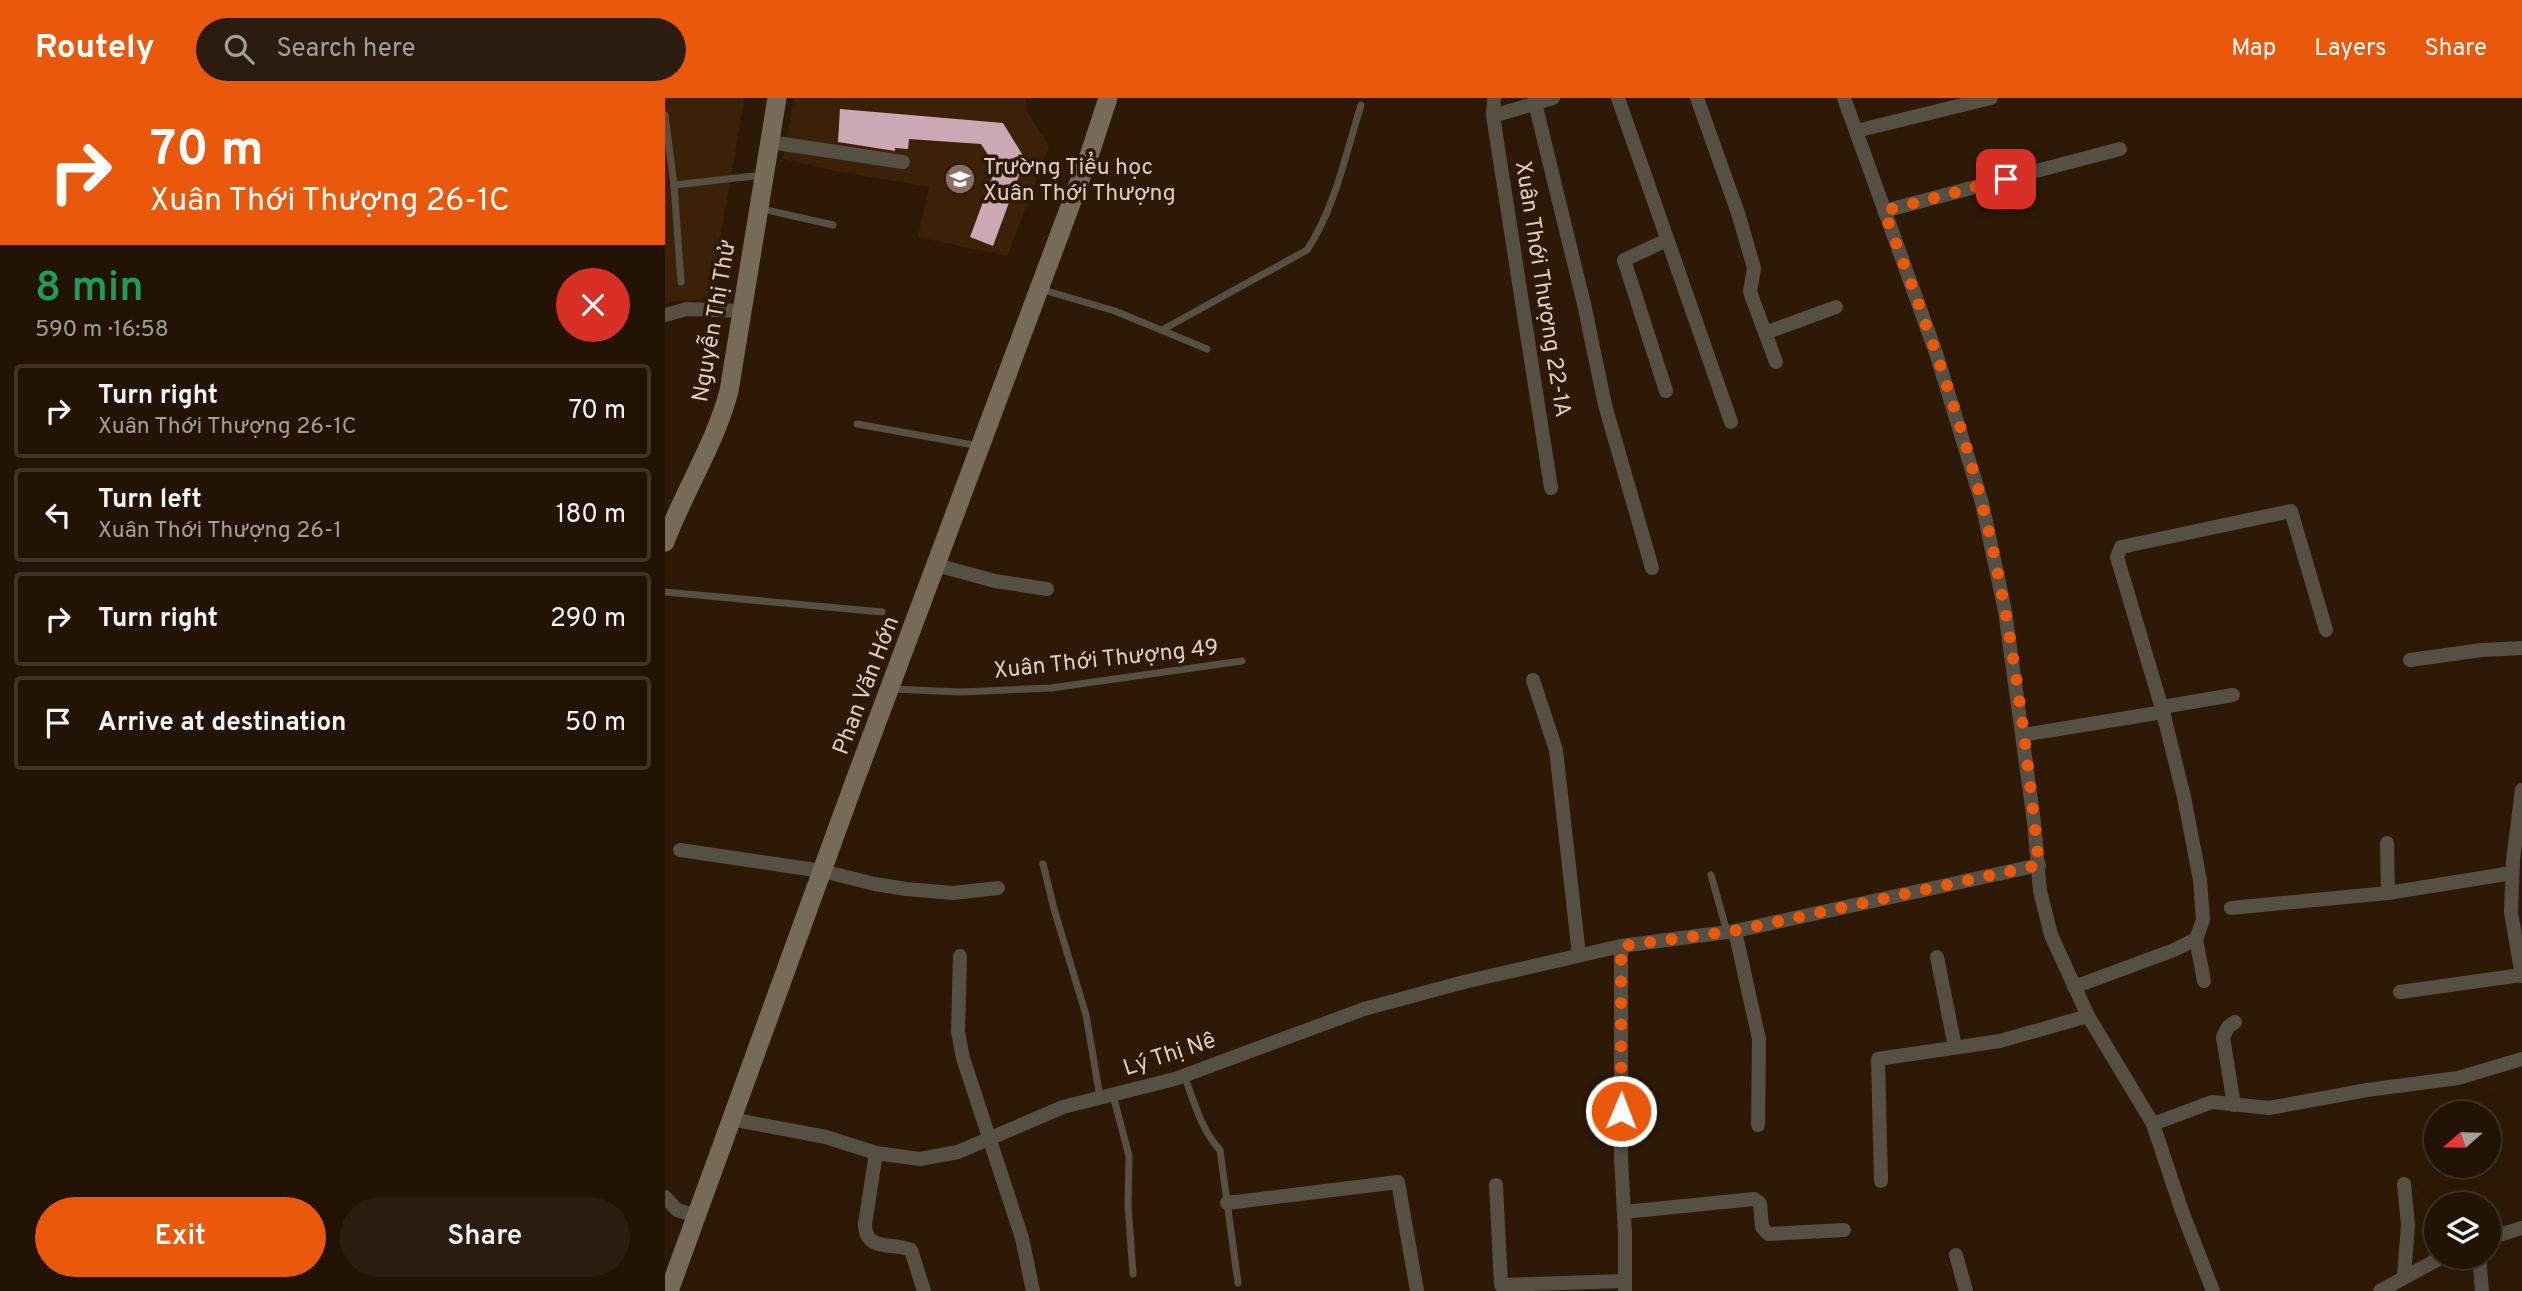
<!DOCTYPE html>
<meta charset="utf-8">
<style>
body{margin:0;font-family:Overpass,sans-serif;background:#2a1c0f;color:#f1f3f6;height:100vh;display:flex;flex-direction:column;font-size:26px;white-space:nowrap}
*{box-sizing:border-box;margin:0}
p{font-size:23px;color:#a29e9a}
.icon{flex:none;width:38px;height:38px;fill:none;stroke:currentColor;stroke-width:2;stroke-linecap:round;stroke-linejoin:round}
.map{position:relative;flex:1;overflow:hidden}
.details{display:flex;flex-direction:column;background:#221305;width:665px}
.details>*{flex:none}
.banner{background:#ea580c;color:#fff;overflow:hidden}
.needle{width:46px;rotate:250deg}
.fabs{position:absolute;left:1759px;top:1003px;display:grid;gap:14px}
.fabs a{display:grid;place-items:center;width:77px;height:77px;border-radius:50%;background:#221305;box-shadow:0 7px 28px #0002,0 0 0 2px #3f3227;font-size:35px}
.pin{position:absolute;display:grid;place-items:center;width:60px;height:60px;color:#fff;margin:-30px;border-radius:14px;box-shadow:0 4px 10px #0006}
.me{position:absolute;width:77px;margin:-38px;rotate:1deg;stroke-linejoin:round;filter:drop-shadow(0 0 5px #0008)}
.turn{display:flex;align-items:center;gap:24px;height:147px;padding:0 35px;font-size:32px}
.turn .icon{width:91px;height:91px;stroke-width:2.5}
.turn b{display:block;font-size:49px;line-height:60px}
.round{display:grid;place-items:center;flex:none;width:74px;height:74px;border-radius:37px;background:#2a1c0f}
.summary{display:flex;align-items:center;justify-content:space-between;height:119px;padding:0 35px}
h1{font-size:42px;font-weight:600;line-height:52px;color:#1e9e55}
.primary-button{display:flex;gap:14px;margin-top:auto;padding:14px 35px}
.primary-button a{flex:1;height:80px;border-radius:42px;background:#ea580c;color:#fff;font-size:28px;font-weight:600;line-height:80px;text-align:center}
.primary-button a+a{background:#2a1c0f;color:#f1f3f6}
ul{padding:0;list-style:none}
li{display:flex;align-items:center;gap:21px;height:94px;margin:0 14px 10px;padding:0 21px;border:4px solid #3f3227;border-radius:7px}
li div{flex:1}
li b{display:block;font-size:26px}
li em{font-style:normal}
header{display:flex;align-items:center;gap:42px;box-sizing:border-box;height:98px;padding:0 35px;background:#ea580c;color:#fff}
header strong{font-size:33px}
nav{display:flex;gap:38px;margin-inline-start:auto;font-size:24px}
.search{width:490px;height:63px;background:#2a1c0f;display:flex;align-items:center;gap:18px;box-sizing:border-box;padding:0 24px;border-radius:38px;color:#a29e9a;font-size:26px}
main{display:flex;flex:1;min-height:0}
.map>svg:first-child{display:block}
.built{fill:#3c2109}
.building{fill:#cca8b5}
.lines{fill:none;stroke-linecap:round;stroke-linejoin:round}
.lane{stroke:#564f44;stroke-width:7}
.street{stroke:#564f44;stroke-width:14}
.secondary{stroke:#766b59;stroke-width:19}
.route{stroke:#ea580c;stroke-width:12;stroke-dasharray:0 21.6}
.labels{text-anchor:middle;stroke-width:7;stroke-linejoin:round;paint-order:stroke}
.poi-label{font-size:23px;fill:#ddcec3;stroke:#2e1907;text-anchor:start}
.street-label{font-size:23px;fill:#ddcec3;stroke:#2e1907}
</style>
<header>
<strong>Routely</strong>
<div class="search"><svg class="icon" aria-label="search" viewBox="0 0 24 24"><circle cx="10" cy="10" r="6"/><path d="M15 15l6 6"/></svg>Search here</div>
<nav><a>Map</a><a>Layers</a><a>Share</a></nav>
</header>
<main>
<section class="details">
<div class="banner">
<div class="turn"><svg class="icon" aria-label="right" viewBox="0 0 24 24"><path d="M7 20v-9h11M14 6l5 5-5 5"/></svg><div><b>70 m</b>Xuân Thới Thượng 26-1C</div></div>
</div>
<div class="summary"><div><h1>8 min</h1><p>590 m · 16:58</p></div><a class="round" style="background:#d93025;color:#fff"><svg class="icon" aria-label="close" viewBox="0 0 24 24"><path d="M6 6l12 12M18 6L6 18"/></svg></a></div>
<ul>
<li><svg class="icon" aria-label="right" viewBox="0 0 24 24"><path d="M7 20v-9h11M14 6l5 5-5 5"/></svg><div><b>Turn right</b><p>Xuân Thới Thượng 26-1C</p></div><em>70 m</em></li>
<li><svg class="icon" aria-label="left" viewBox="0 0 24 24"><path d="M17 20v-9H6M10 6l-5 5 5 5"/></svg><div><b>Turn left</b><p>Xuân Thới Thượng 26-1</p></div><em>180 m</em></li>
<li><svg class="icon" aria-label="right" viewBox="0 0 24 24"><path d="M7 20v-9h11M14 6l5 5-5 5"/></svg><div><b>Turn right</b></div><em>290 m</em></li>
<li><svg class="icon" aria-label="arrive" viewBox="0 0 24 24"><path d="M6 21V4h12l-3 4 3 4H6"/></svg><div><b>Arrive at destination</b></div><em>50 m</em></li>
</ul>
<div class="primary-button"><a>Exit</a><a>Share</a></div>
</section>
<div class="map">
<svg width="1857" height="1193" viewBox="0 0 1857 1193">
<rect width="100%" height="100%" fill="#2e1907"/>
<g class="built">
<polygon points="0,0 77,0 79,3 46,194 34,202 7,203 0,207"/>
<polygon points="129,0 361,0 362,13 384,49 342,158 253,139 264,89 171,73 118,61"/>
</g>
<polygon class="building" points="175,11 338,25 360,61 328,148 305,139 331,69 316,46 244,41 243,51 230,50 230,53 173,44"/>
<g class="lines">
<g class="lane">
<polyline points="0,17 9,87 16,184"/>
<polyline points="9,87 98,77"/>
<polyline points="97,111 168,127"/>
<polyline points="375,191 450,213 542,251"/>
<path d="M497 232 642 152C670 110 681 55 696 7"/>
<polyline points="192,326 314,348"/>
<polyline points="0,494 217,514"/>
<polyline points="226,591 296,594 386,590 577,563"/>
<polyline points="378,766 389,811 421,917 435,999"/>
<polyline points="1046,777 1062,834"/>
<path d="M519 977C529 1003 536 1032 555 1052L573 1185"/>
<polyline points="448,997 464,1058 463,1107 468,1176"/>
</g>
<g class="street">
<polyline points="829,0 828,18 886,390"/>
<polyline points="953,0 1066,324"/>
<polyline points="1032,0 1073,115 1089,170 1085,194 1111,264"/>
<polyline points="1179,0 1271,255 1317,405 1340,513 1369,724 1375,793 1386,837 1423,918 1488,1026 1517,1113 1548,1193"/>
<polyline points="870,5 919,206 940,307 987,470"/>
<polyline points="828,18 888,0"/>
<polyline points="1191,33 1326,0"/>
<polyline points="105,44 238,64"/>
<polyline points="1219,113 1455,51"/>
<polyline points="0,217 22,211 77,213"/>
<polyline points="1100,235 1171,209"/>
<polyline points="1001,293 959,162 1002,142"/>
<polyline points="271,467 330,483 382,491"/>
<polyline points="1745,562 1817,552 1857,550"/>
<polyline points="868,582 891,652 914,857"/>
<polyline points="1497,609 1568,597"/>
<polyline points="1358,637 1498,614"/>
<polyline points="1857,692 1848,762 1846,814 1857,878"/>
<polyline points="1722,745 1723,795"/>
<polyline points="15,752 157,773 210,786 241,791 288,795 333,790"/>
<polyline points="1566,810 1723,795 1847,775"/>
<polyline points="1070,833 1094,941 1093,1027"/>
<polyline points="1531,841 1539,883"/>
<polyline points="956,848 956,1059 960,1136 960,1193"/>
<polyline points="295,858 293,934 298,960 357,1140 368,1193"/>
<polyline points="1272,859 1290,949"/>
<polyline points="1409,889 1509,852 1531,841 1538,822 1535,782 1519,699 1498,614 1452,459 1456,449 1626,413 1661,532"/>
<polyline points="1735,894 1857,877"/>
<polyline points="1569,1007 1558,939 1563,929 1570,924"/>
<polyline points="66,1021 161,1039 211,1055 255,1061 293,1054 398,1009 510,981 699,911 799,884 956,848 1070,833 1374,767"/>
<polyline points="1488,1026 1547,1004 1604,1010 1702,992 1793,980 1857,961"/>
<path d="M211 1055 200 1126C200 1154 227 1144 246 1152L259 1193"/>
<polyline points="1216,1083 1213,961 1335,943 1423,918"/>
<polyline points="831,1087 836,1187 960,1183"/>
<polyline points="0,1099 12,1112 32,1118"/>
<polyline points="562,1105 733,1084 752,1193"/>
<polyline points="959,1114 1089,1101 1095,1105 1097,1129 1103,1136 1179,1132"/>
<polyline points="1824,1140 1857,1130"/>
<polyline points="1291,1157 1301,1193"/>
<polyline points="1814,1158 1817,1193"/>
<polyline points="1739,1179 1743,1127 1739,1086"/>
<polyline points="1715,1193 1779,1158"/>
</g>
<g class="secondary">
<path d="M0 444C19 393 50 346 64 293L112 0"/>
<polyline points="4,1193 189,685 425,55 443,0"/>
</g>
</g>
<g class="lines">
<path class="route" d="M956 1013V848L1069 833 1374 767C1363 664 1351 558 1329 457 1304 339 1261 225 1219 113L1341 81"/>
</g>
<defs>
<g id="school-disc" transform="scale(1.575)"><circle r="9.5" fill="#8d6e63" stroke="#2e1907"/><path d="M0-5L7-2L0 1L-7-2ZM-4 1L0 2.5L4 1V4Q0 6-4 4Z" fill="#fff"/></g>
</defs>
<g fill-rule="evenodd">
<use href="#school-disc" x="295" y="81"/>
</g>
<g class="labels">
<g class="poi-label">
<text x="318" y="76">Trường Tiểu học<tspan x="318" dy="26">Xuân Thới Thượng</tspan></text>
</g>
<g class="street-label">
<text transform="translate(879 191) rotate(81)" y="8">Xuân Thới Thượng 22-1A</text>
<text transform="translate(48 223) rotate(-80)" y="8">Nguyễn Thị Thử</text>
<text transform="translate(441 560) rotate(-6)" y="8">Xuân Thới Thượng 49</text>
<text transform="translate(200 587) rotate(-69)" y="8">Phan Văn Hớn</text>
<text transform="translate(504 955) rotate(-18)" y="8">Lý Thị Nê</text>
</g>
</g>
</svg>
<div class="fabs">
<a><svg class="needle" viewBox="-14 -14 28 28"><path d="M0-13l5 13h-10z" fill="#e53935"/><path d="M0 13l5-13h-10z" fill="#a29e9a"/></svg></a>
<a><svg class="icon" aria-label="layers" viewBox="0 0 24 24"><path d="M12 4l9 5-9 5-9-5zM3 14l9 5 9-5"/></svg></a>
</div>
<div class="pin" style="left:1341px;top:81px;background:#d93025"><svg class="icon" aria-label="arrive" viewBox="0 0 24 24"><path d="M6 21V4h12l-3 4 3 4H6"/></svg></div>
<svg class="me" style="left:956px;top:1013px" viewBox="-20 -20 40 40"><circle r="17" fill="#ea580c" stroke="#fff" stroke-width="3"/><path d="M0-11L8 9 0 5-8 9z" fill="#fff"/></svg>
</div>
</main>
